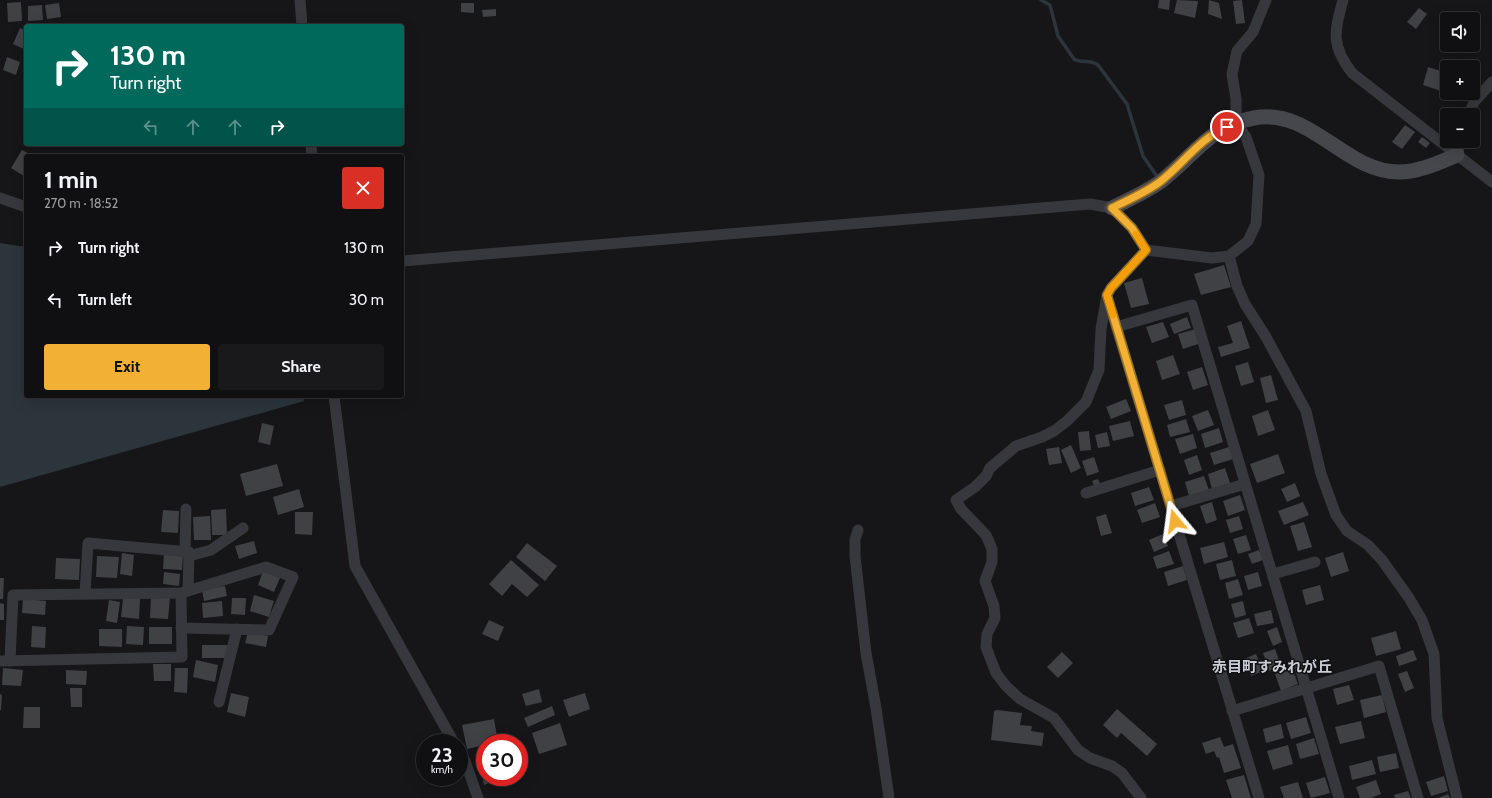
<!DOCTYPE html>
<meta charset="utf-8">
<style>
body{margin:0;font-family:Cabin,"Noto Sans JP",sans-serif;background:#19191b;color:#f1f3f6;height:100vh;display:flex;flex-direction:column;font-size:15px;white-space:nowrap}
*{box-sizing:border-box;margin:0}
p{font-size:13px;color:#9c9d9f}
.icon{flex:none;width:22px;height:22px;fill:none;stroke:currentColor;stroke-width:2;stroke-linecap:round;stroke-linejoin:round}
.map{position:relative;flex:1;overflow:hidden}
.drawer{position:absolute;left:24px;top:154px;width:380px;height:244px;display:flex;flex-direction:column;background:#101012;border-radius:4px;box-shadow:0 4px 16px #0002,0 0 0 1px #303032}
.drawer>*{flex:none}
.top-card{position:absolute;left:24px;top:24px;width:380px;height:122px;border-radius:4px;box-shadow:0 4px 16px #0002,0 0 0 1px #303032;background:#00695c;color:#fff;overflow:hidden}
.buttons{position:absolute;left:1440px;top:12px;display:grid;gap:8px}
.buttons a{display:grid;place-items:center;width:40px;height:40px;border-radius:4px;background:#101012;box-shadow:0 4px 16px #0002,0 0 0 1px #303032;font-size:20px}
.speed{position:absolute;left:416px;top:734px;display:flex;gap:8px;font-size:20px;font-weight:700;text-align:center}
.speed>*{display:grid;place-content:center;width:52px;height:52px;border-radius:50%;background:#101012;box-shadow:0 4px 16px #0002,0 0 0 1px #303032;line-height:1}
.speed small{font-size:10px;font-weight:400}
.speed .limit{border:6px solid #d22;background:#fff;color:#111}
.pin{position:absolute;display:grid;place-items:center;width:34px;height:34px;color:#fff;margin:-17px;border:2px solid #fff;border-radius:50%;box-shadow:0 1px 4px #0007}
.me{position:absolute;width:44px;margin:-22px;rotate:344deg;stroke-linejoin:round;filter:drop-shadow(0 0 3px #0008)}
.turn{display:flex;align-items:center;gap:14px;height:84px;padding:0 20px;font-size:18px}
.turn .icon{width:52px;height:52px;stroke-width:2.5}
.turn b{display:block;font-size:28px;line-height:34px}
.lanes{display:flex;align-items:center;height:38px;padding:0 20px;background:#0003;justify-content:center;gap:20px;direction:ltr}
.lanes .off{opacity:.35}
.round{display:grid;place-items:center;flex:none;width:42px;height:42px;border-radius:4px;background:#19191b}
.summary{display:flex;align-items:center;justify-content:space-between;height:68px;padding:0 20px}
h1{font-size:24px;font-weight:700;line-height:30px}
.cta{display:flex;gap:8px;margin-top:auto;padding:8px 20px}
.cta a{flex:1;height:46px;border-radius:4px;background:#f2b134;color:#111;font-size:16px;font-weight:700;line-height:46px;text-align:center}
.cta a+a{background:#19191b;color:#f1f3f6}
ul{padding:0;list-style:none}
li{display:flex;align-items:center;gap:12px;height:52px;padding:0 20px}
li div{flex:1}
li b{display:block;font-size:15px}
li em{font-style:normal}
.map>svg:first-child{display:block}
.water{fill:#2c353c}
.lines{fill:none;stroke-linecap:round;stroke-linejoin:round}
.stream{stroke:#2c353c;stroke-width:3.5}
.building{fill:#404145}
.street{stroke:#37383d;stroke-width:11}
.secondary{stroke:#45474d;stroke-width:15}
.route-casing{stroke:#9d7322;stroke-width:10}
.route{stroke:#f2b134;stroke-width:7}
.slow{stroke:#f59e0b;stroke-width:7}
.labels{text-anchor:middle;stroke-width:3;stroke-linejoin:round;paint-order:stroke}
.quarter-label{font-size:15px;font-weight:bold;fill:#c9ccd4;stroke:#111113}
</style>
<div class="map">
<svg width="1492" height="798" viewBox="0 0 1492 798">
<rect width="100%" height="100%" fill="#161618"/>
<polygon class="water" points="0,243 26,247 26,396 303,396 304,401 0,487"/>
<g class="lines">
<path class="stream" d="M1041 0 1050 5 1058 36 1074 59C1082 64 1090 59 1098 65L1127 104 1143 156 1156 175"/>
</g>
<g class="building">
<polygon points="1159,0 1170,0 1169,10 1158,8"/>
<polygon points="1177,0 1198,1 1195,18 1174,13"/>
<polygon points="1209,0 1219,3 1222,19 1208,14"/>
<polygon points="1242,0 1245,23 1236,24 1233,1"/>
<polygon points="21,2 22,21 8,22 7,3"/>
<polygon points="59,3 61,17 47,19 45,5"/>
<polygon points="461,3 474,3 474,13 461,12"/>
<polygon points="42,5 43,20 28,21 28,6"/>
<polygon points="1419,8 1427,14 1416,29 1407,22"/>
<polygon points="496,9 496,16 483,17 482,10"/>
<polygon points="20,28 26,31 26,50 13,44"/>
<polygon points="7,57 20,62 16,75 3,70"/>
<polygon points="1428,67 1447,73 1447,93 1423,85"/>
<polygon points="1405,125 1415,132 1402,149 1392,142"/>
<polygon points="1422,137 1430,143 1426,148 1418,142"/>
<polygon points="22,150 33,156 26,156 24,176 11,168"/>
<polygon points="1224,265 1231,287 1201,295 1194,274"/>
<polygon points="1142,278 1149,304 1131,308 1124,283"/>
<polygon points="1187,317 1191,328 1174,334 1170,324"/>
<polygon points="1241,321 1250,348 1221,357 1218,347 1233,343 1227,326"/>
<polygon points="1163,322 1169,337 1152,343 1146,327"/>
<polygon points="1196,329 1201,343 1183,349 1178,334"/>
<polygon points="1173,355 1180,374 1162,380 1156,361"/>
<polygon points="1248,362 1254,382 1241,386 1235,366"/>
<polygon points="1202,367 1208,385 1193,390 1187,372"/>
<polygon points="1271,375 1278,400 1266,403 1260,378"/>
<polygon points="1126,399 1131,411 1111,419 1106,407"/>
<polygon points="1182,400 1186,415 1169,420 1164,405"/>
<polygon points="1208,410 1214,425 1198,431 1192,416"/>
<polygon points="1268,410 1275,430 1258,436 1252,416"/>
<polygon points="1186,419 1190,432 1170,437 1167,425"/>
<polygon points="1130,421 1134,436 1113,441 1109,426"/>
<polygon points="262,423 274,426 270,445 258,442"/>
<polygon points="1219,428 1223,442 1205,448 1201,434"/>
<polygon points="1089,431 1091,450 1080,451 1078,432"/>
<polygon points="1107,432 1110,446 1098,448 1095,435"/>
<polygon points="1193,434 1197,448 1180,454 1175,439"/>
<polygon points="1071,445 1081,468 1071,473 1061,450"/>
<polygon points="1059,447 1062,463 1049,465 1046,449"/>
<polygon points="1229,447 1233,459 1214,465 1210,453"/>
<polygon points="1278,454 1285,473 1257,483 1250,464"/>
<polygon points="1197,455 1202,470 1189,475 1184,460"/>
<polygon points="1094,457 1099,472 1087,476 1082,461"/>
<polygon points="277,464 283,486 246,496 240,474"/>
<polygon points="1225,468 1230,483 1212,489 1208,474"/>
<polygon points="1204,476 1209,490 1189,496 1185,482"/>
<polygon points="1098,479 1101,486 1095,488 1092,481"/>
<polygon points="1295,483 1300,496 1287,502 1281,489"/>
<polygon points="1149,487 1154,500 1135,506 1131,493"/>
<polygon points="299,489 304,507 278,515 273,497"/>
<polygon points="1240,495 1245,510 1228,516 1223,501"/>
<polygon points="1212,502 1217,520 1206,524 1200,506"/>
<polygon points="1303,502 1309,515 1284,525 1278,511"/>
<polygon points="1155,503 1160,517 1142,523 1137,510"/>
<polygon points="226,509 227,535 212,535 211,510"/>
<polygon points="163,510 179,511 178,533 161,532"/>
<polygon points="295,512 313,512 312,535 295,534"/>
<polygon points="1106,514 1112,533 1101,536 1096,517"/>
<polygon points="210,516 211,540 194,540 193,517"/>
<polygon points="1239,516 1243,529 1230,533 1226,520"/>
<polygon points="1304,522 1312,547 1298,551 1290,526"/>
<polygon points="1163,534 1168,546 1154,552 1149,540"/>
<polygon points="1246,535 1251,550 1238,554 1233,539"/>
<polygon points="254,541 257,553 239,559 235,546"/>
<polygon points="1224,542 1228,557 1204,564 1200,548"/>
<polygon points="527,543 557,566 545,581 516,557"/>
<polygon points="1259,550 1263,560 1252,564 1248,554"/>
<polygon points="1169,551 1174,564 1157,569 1153,557"/>
<polygon points="164,552 183,554 182,570 163,569"/>
<polygon points="1343,552 1349,571 1331,577 1325,558"/>
<polygon points="122,553 134,555 132,576 120,574"/>
<polygon points="97,556 119,557 117,578 96,577"/>
<polygon points="56,558 80,559 79,580 55,579"/>
<polygon points="511,560 539,585 527,597 512,584 502,596 489,584"/>
<polygon points="1232,560 1236,576 1220,580 1216,564"/>
<polygon points="1183,566 1187,580 1168,586 1164,572"/>
<polygon points="263,571 280,578 274,592 258,585"/>
<polygon points="164,572 180,574 179,586 163,584"/>
<polygon points="1258,572 1262,586 1248,590 1244,576"/>
<polygon points="0,578 4,578 3,599 0,599"/>
<polygon points="1238,579 1243,595 1229,599 1225,583"/>
<polygon points="1320,585 1324,600 1306,605 1302,590"/>
<polygon points="225,586 227,596 204,601 202,590"/>
<polygon points="254,595 274,601 269,617 250,611"/>
<polygon points="151,596 170,597 168,619 150,618"/>
<polygon points="123,598 140,599 139,619 121,617"/>
<polygon points="232,598 246,598 245,615 231,614"/>
<polygon points="23,599 46,601 45,615 22,613"/>
<polygon points="109,600 120,602 117,623 106,621"/>
<polygon points="222,601 223,616 203,618 202,603"/>
<polygon points="1243,601 1246,615 1235,618 1231,604"/>
<polygon points="0,603 4,604 4,620 0,620"/>
<polygon points="1271,610 1274,623 1257,626 1254,614"/>
<polygon points="1249,618 1254,633 1238,638 1233,623"/>
<polygon points="489,620 504,627 498,641 482,634"/>
<polygon points="32,626 46,627 45,648 31,647"/>
<polygon points="127,626 144,627 143,645 126,644"/>
<rect x="149" y="627" width="23" height="17"/>
<polygon points="1277,627 1282,642 1273,646 1267,631"/>
<polygon points="99,629 122,629 122,647 99,646"/>
<polygon points="1396,631 1401,649 1376,656 1371,638"/>
<polygon points="248,632 268,636 266,647 245,643"/>
<rect x="202" y="645" width="26" height="13"/>
<polygon points="1275,649 1281,666 1269,671 1263,653"/>
<polygon points="1413,650 1417,660 1399,666 1396,656"/>
<polygon points="1062,652 1073,663 1058,678 1047,667"/>
<polygon points="1256,654 1263,671 1251,676 1244,659"/>
<polygon points="196,660 218,665 215,682 193,677"/>
<polygon points="153,664 171,664 171,681 154,681"/>
<polygon points="3,668 23,670 21,686 2,685"/>
<polygon points="175,668 188,668 187,693 174,692"/>
<polygon points="1292,668 1298,684 1281,691 1275,674"/>
<polygon points="66,670 87,671 86,685 66,684"/>
<polygon points="1407,671 1414,688 1405,692 1398,674"/>
<polygon points="1349,685 1354,700 1337,705 1333,689"/>
<polygon points="70,688 82,688 82,707 71,707"/>
<polygon points="539,689 542,702 526,706 522,694"/>
<polygon points="231,693 249,697 245,717 227,712"/>
<polygon points="585,693 590,709 569,717 563,700"/>
<polygon points="0,694 2,695 1,710 0,710"/>
<polygon points="1382,695 1386,712 1364,718 1360,700"/>
<polygon points="552,706 555,715 528,727 524,718"/>
<polygon points="24,707 40,707 40,728 23,728"/>
<polygon points="1117,709 1157,744 1147,756 1121,733 1117,738 1103,725"/>
<polygon points="997,710 1022,713 1020,725 1032,726 1031,731 1044,733 1042,746 991,740 994,711"/>
<polygon points="1306,717 1311,733 1291,739 1286,723"/>
<polygon points="494,719 498,742 485,743 485,745 467,749 462,725"/>
<polygon points="1361,721 1365,738 1340,744 1335,727"/>
<polygon points="560,723 567,745 539,754 532,733"/>
<polygon points="1281,724 1284,738 1266,743 1263,729"/>
<polygon points="1220,737 1224,747 1233,744 1241,768 1224,773 1219,757 1217,758 1214,751 1206,754 1202,743"/>
<polygon points="1314,738 1319,754 1300,759 1296,744"/>
<polygon points="1288,745 1293,764 1273,770 1267,751"/>
<polygon points="1396,753 1399,768 1380,772 1377,757"/>
<polygon points="1372,760 1376,774 1352,780 1349,766"/>
<polygon points="485,765 485,777 502,777 484,785 481,767"/>
<polygon points="1244,775 1251,798 1232,798 1226,780"/>
<polygon points="1444,776 1448,791 1431,796 1426,782"/>
<polygon points="1325,777 1330,793 1311,798 1306,783"/>
<polygon points="1376,780 1381,794 1371,798 1360,798 1356,787"/>
<polygon points="1298,782 1303,798 1284,798 1280,787"/>
<polygon points="1408,791 1411,798 1395,798 1394,795"/>
<polygon points="1448,794 1450,798 1438,798"/>
</g>
<g class="lines">
<g class="street">
<polyline points="300,0 302,26"/>
<path d="M1343 0C1334 33 1331 45 1352 73L1492 182"/>
<polyline points="1469,115 1474,102 1492,82"/>
<polyline points="311,144 312,156"/>
<polyline points="1457,155 1461,141"/>
<polyline points="0,198 26,207"/>
<polyline points="1229,256 1237,286 1245,304 1266,337 1306,411 1321,474 1336,515 1347,531 1368,545 1382,560 1409,598 1422,620 1434,654 1437,718 1457,798"/>
<polyline points="402,261 1090,204 1112,208 1132,228 1146,250"/>
<polyline points="1107,296 1259,798"/>
<polyline points="1116,327 1192,305 1339,798"/>
<polyline points="334,396 355,566 454,743"/>
<polyline points="1086,493 1160,470"/>
<polyline points="1171,506 1245,484"/>
<polyline points="858,530 855,540 855,556 866,653 876,708 889,798"/>
<polyline points="185,552 186,509"/>
<polyline points="189,556 211,550 243,528"/>
<polyline points="1273,574 1315,562"/>
<polyline points="85,594 88,543 189,552 188,591"/>
<polyline points="0,661 182,657 181,593"/>
<polyline points="10,661 13,595 181,593 266,567 293,577 269,630 181,628"/>
<polyline points="219,702 237,629"/>
<polyline points="1232,711 1379,666 1418,798"/>
<polyline points="459,751 465,761 478,798"/>
<polyline points="1141,798 1122,773 1112,766 1090,758 1078,750 1054,718 1020,699 1006,686 996,673 986,647 987,634 995,618 994,606 985,581 992,562 992,549 986,535 961,509 956,500 975,487 986,476 990,468 1016,446 1042,437 1054,431 1067,421 1086,402 1099,370 1101,329 1107,295 1111,288 1146,250 1212,258 1229,256 1248,241 1256,224 1259,175 1246,137 1236,123 1236,99 1232,74 1237,51 1253,32 1266,0"/>
</g>
<path class="secondary" d="M1112 208C1128 200 1146 192 1160 182 1194 156 1209 126 1254 118 1311 107 1344 172 1399 172 1419 172 1438 163 1457 155"/>
</g>
<g class="lines">
<g class="route-casing">
<path id="route" d="M1175 521 1107 295 1111 288 1146 250 1132 228 1112 208C1128 200 1147 192 1161 181 1183 164 1200 138 1227 127"/>
</g>
<use href="#route" class="route"/>
<polyline class="slow" points="1113,315 1107,295 1111,288 1146,250 1136,234"/>
</g>
<g class="labels">
<g class="quarter-label">
<text x="1272" y="672">赤目町すみれが丘</text>
</g>
</g>
</svg>
<div class="buttons">
<a><svg class="icon" aria-label="sound" viewBox="0 0 24 24"><path d="M4 9h4l5-4v14l-5-4H4zM17 9q2 3 0 6"/></svg></a>
<a>+</a>
<a>−</a>
</div>
<div class="speed"><div>23<small>km/h</small></div><div class="limit">30</div></div>
<div class="pin" style="left:1227px;top:127px;background:#d93025"><svg class="icon" aria-label="arrive" viewBox="0 0 24 24"><path d="M6 21V4h12l-3 4 3 4H6"/></svg></div>
<svg class="me" style="left:1175px;top:521px" viewBox="-20 -20 40 40"><path d="M0-17L14 15 0 8-14 15z" fill="#f2b134" stroke="#fff" stroke-width="4"/></svg>
<div class="top-card">
<div class="turn"><svg class="icon" aria-label="right" viewBox="0 0 24 24"><path d="M7 20v-9h11M14 6l5 5-5 5"/></svg><div><b>130 m</b>Turn right</div></div>
<div class="lanes"><svg class="icon off" aria-label="left" viewBox="0 0 24 24"><path d="M17 20v-9H6M10 6l-5 5 5 5"/></svg><svg class="icon off" aria-label="ahead" viewBox="0 0 24 24"><path d="M12 20V5M6 11l6-6 6 6"/></svg><svg class="icon off" aria-label="ahead" viewBox="0 0 24 24"><path d="M12 20V5M6 11l6-6 6 6"/></svg><svg class="icon" aria-label="right" viewBox="0 0 24 24"><path d="M7 20v-9h11M14 6l5 5-5 5"/></svg></div>
</div>
<section class="drawer">
<div class="summary"><div><h1>1 min</h1><p>270 m · 18:52</p></div><a class="round" style="background:#d93025;color:#fff"><svg class="icon" aria-label="close" viewBox="0 0 24 24"><path d="M6 6l12 12M18 6L6 18"/></svg></a></div>
<ul>
<li><svg class="icon" aria-label="right" viewBox="0 0 24 24"><path d="M7 20v-9h11M14 6l5 5-5 5"/></svg><div><b>Turn right</b></div><em>130 m</em></li>
<li><svg class="icon" aria-label="left" viewBox="0 0 24 24"><path d="M17 20v-9H6M10 6l-5 5 5 5"/></svg><div><b>Turn left</b></div><em>30 m</em></li>
</ul>
<div class="cta"><a>Exit</a><a>Share</a></div>
</section>
</div>
